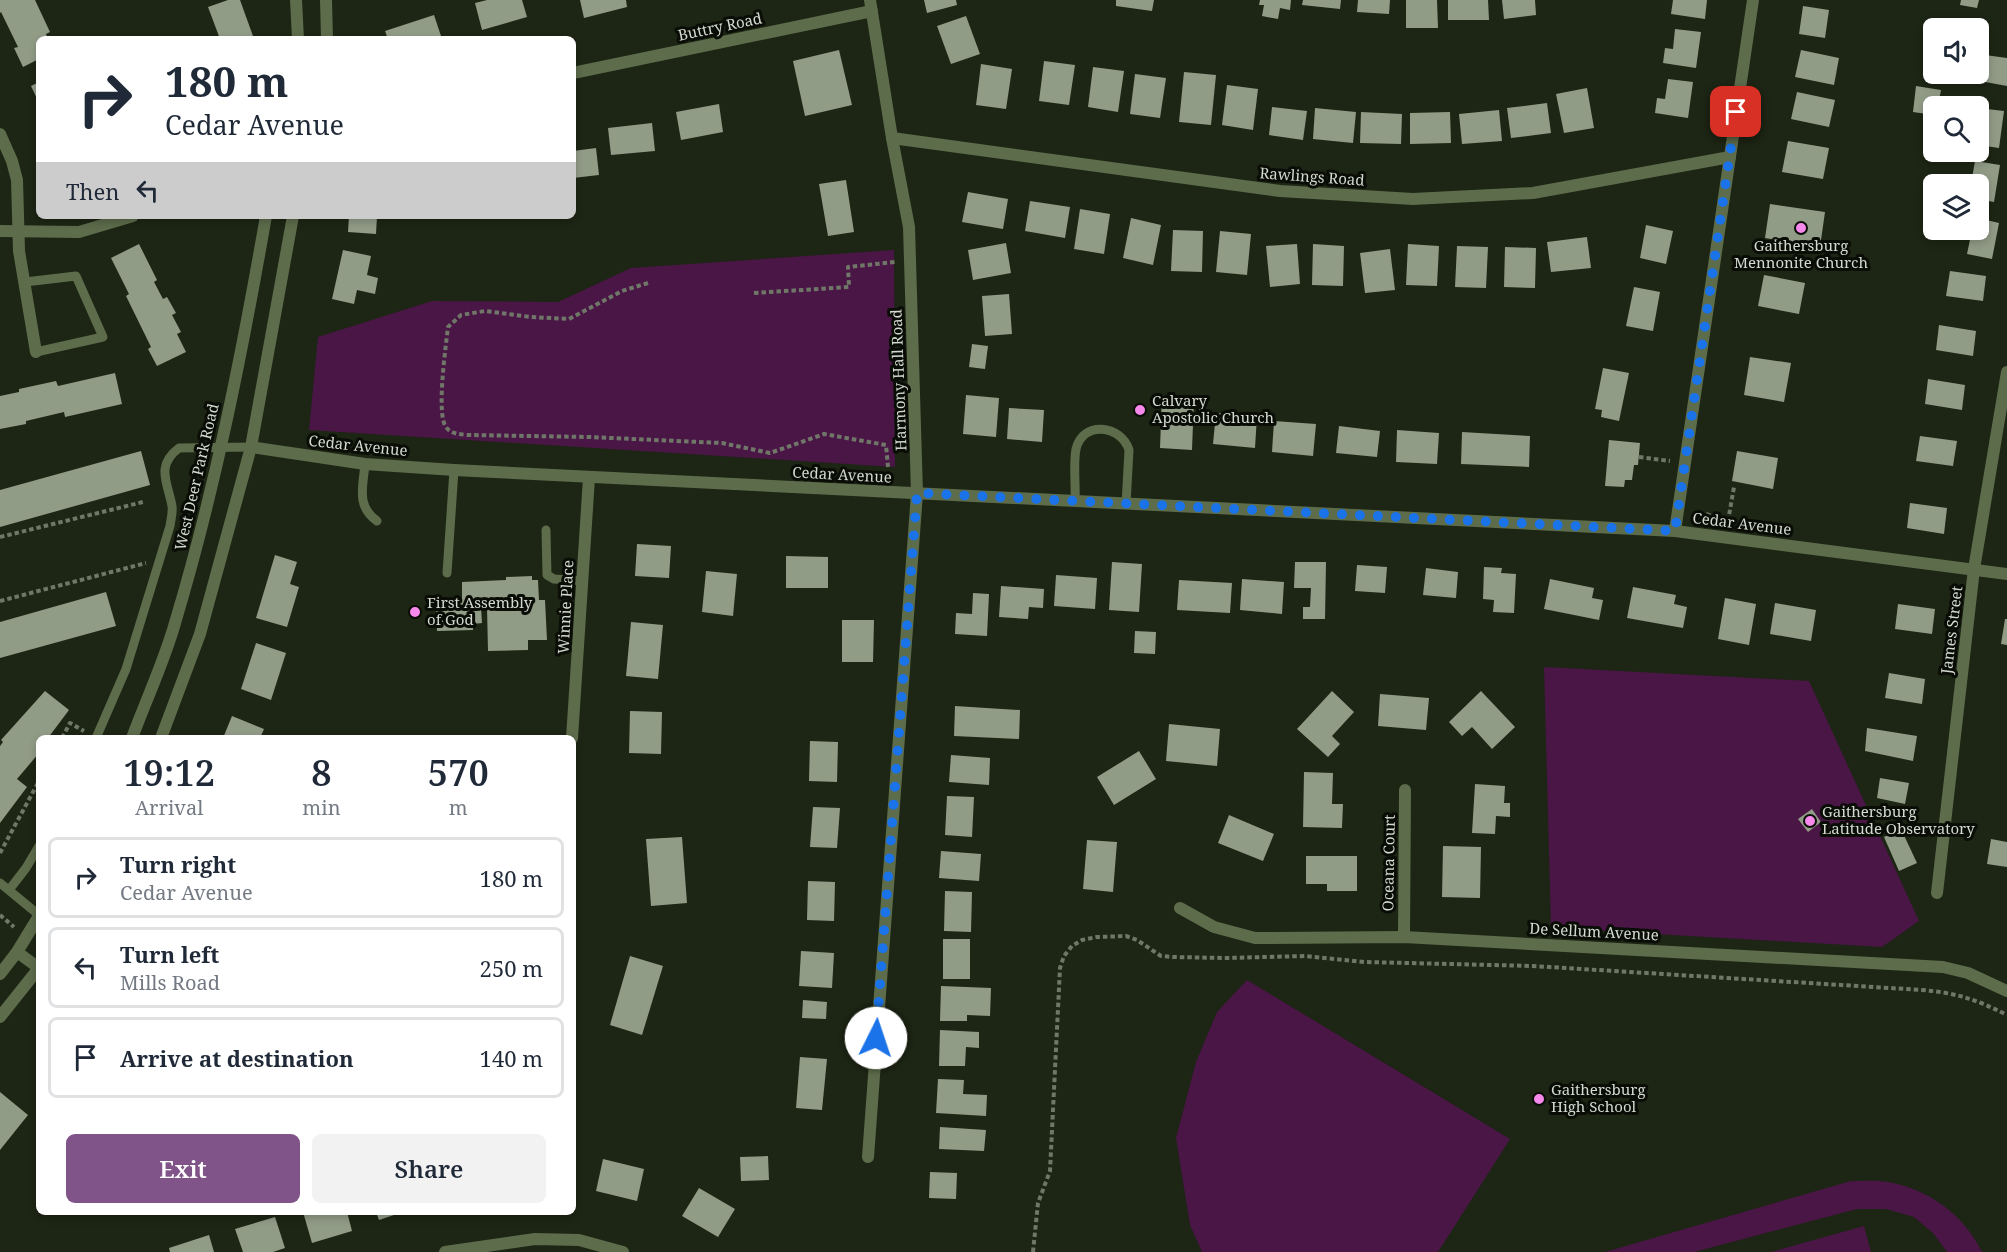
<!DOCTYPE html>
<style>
body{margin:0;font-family:"Noto Serif",serif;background:#f2f2f3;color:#1f2937;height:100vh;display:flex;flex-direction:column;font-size:22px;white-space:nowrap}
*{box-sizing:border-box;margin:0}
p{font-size:20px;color:#747a83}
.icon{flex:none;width:33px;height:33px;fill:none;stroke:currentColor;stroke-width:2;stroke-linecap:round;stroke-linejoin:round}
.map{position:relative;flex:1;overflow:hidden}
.details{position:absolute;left:36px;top:735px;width:540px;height:480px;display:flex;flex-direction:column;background:#fff;border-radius:9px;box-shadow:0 3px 9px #0003}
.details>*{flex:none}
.banner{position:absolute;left:36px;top:36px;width:540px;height:183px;border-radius:9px;box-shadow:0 3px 9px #0003;background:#fff;color:#1f2937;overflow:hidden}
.controls{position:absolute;left:1923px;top:18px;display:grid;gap:12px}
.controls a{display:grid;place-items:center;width:66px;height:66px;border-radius:9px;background:#fff;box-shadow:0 3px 9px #0003;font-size:30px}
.pin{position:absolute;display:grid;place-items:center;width:51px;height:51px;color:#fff;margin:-26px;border-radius:12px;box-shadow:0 3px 9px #0006}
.me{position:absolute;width:66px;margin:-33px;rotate:4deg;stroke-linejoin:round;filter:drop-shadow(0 0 4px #0008)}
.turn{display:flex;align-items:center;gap:21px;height:126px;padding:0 30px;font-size:27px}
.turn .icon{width:78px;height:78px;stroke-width:2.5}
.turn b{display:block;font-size:42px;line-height:51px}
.then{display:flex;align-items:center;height:57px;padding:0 30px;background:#0003;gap:12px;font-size:22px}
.eta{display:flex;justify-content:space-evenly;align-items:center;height:102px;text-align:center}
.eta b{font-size:36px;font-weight:600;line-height:42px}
.cta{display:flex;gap:12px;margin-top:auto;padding:12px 30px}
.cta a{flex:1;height:69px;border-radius:9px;background:#805488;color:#fff;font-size:24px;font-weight:600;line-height:69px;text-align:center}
.cta a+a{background:#f2f2f3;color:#1f2937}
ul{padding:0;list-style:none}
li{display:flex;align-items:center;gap:18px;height:81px;margin:0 12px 9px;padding:0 18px;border:3px solid #e0e1e3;border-radius:9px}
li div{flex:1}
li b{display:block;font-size:22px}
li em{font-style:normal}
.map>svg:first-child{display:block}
.green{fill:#491646}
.building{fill:#919c87}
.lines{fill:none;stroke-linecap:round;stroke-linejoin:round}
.path{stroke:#707769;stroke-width:4;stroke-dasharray:4.5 3;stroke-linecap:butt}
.service{stroke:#5d6c4b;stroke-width:9}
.minor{stroke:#5d6c4b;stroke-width:12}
.tertiary{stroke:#5d6c4b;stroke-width:12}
.route{stroke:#1a73e8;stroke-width:10;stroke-dasharray:0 18}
.poi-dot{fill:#f788ec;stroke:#090d06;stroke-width:2}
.labels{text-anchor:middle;stroke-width:6;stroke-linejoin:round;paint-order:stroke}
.street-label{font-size:15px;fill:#d4dacf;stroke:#090d06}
.poi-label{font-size:15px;fill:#d4dacf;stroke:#090d06;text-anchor:start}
</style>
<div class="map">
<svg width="2007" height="1252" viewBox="0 0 2007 1252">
<rect width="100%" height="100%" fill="#1d2514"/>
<g class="green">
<polygon points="894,250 895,467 309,430 318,337 432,301 558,302 631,268"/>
<polygon points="1544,667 1809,681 1919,921 1882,947 1551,928"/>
<polygon points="1247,980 1510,1139 1438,1252 1202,1252 1190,1225 1176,1138 1196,1062 1217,1012"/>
<path d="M1851 1181C1863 1181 1876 1180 1888 1182 1929 1189 1964 1215 1982 1252H1947L1933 1233 1914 1217 1886 1209H1857L1694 1252H1605Z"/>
<polygon points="1864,1226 1871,1252 1771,1252"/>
</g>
<g class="building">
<polygon points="0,0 35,0 50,32 46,34 48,39 39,39 39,59 23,67 14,48 18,47 1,12 0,13"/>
<polygon points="228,0 240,0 253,36 244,39 220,39 208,7"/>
<polygon points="487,0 522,0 527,17 482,30 475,3"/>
<polygon points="580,0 626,0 627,7 584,18"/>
<polygon points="924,0 956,0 957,5 927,13"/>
<polygon points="1116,0 1154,0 1152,11 1116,6"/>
<polygon points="1260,0 1291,0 1290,10 1280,8 1278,19 1262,16 1264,5 1259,5"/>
<polygon points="1303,0 1341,0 1340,9 1302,5"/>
<polygon points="1358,0 1390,0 1389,14 1357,12"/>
<polygon points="1406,0 1437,0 1438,28 1406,28"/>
<polygon points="1448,0 1488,0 1489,20 1448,20"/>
<polygon points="1502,0 1535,0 1536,15 1504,19"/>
<polygon points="1673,0 1707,0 1705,19 1671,14"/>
<polygon points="1961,0 1979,0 1977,8 1960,5"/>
<polygon points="1803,6 1829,10 1825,38 1799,34"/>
<polygon points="434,15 442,39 388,39 385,31"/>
<polygon points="966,16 980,54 951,64 937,26"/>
<polygon points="1675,29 1701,32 1696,68 1663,63 1665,48 1673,49"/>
<polygon points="839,50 852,105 805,116 793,61"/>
<polygon points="1801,50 1839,58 1834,85 1795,77"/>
<polygon points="1985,55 2007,58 2007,86 1969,79 1970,74 1978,74 1978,69 1983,69"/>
<polygon points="1044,61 1075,65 1069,105 1039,101"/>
<polygon points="981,64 1012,69 1006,109 976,105"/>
<polygon points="1093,67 1124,71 1118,112 1088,107"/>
<polygon points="1184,72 1216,75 1211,125 1179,122"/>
<polygon points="1135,74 1166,78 1160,118 1130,114"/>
<polygon points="1668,79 1693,82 1688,118 1655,113 1657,98 1665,99"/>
<polygon points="39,82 39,103 31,86"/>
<polygon points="1227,85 1258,89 1253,130 1222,125"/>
<polygon points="1916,86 1941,90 1938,106 1934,106 1934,115 1913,112"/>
<polygon points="1587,88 1594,128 1564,133 1556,94"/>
<polygon points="1797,92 1835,100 1829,127 1791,119"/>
<polygon points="1547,103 1551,133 1511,138 1507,108"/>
<polygon points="719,104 723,132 681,140 676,112"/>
<polygon points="1272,107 1307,111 1303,140 1269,135"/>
<polygon points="1315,108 1356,112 1353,143 1313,139"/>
<polygon points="1978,108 2004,111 1999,148 1978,145"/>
<polygon points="1499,110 1502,141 1462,144 1459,114"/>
<polygon points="1361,112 1402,114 1401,144 1360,143"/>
<polygon points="1450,112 1451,143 1410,144 1410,113"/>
<polygon points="652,123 655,151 611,155 608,128"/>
<polygon points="1788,141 1829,148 1823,179 1782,172"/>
<polygon points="596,148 599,175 573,178 573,151"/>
<polygon points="1975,161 2000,165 1994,202 1978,199 1978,184 1971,184"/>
<polygon points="846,180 854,232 828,236 819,184"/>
<polygon points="968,192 1008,199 1003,229 962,222"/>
<polygon points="1030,201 1070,207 1065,238 1025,231"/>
<polygon points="1770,204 1825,212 1820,247 1765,238"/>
<polygon points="1080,209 1110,214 1104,254 1074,249"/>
<polygon points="349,216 377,216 376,234 348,232"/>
<polygon points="1131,218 1161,225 1153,265 1123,258"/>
<polygon points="1978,218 1999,223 1992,259 1967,254 1972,230 1978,230"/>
<polygon points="1646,225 1673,231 1666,264 1640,258"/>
<polygon points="1173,230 1203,231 1202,272 1171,271"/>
<polygon points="1220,231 1251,234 1247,275 1216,272"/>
<polygon points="1587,237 1591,268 1551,272 1547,242"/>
<polygon points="1006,243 1011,273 973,280 968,250"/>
<polygon points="139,244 157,280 154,282 163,299 167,297 176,313 172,315 181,332 177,334 186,352 157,366 148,349 151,347 126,296 129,294 111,258"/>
<polygon points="1297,244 1300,284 1270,287 1266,246"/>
<polygon points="1313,244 1344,246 1343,286 1312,285"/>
<polygon points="1408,244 1439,246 1437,286 1406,285"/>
<polygon points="1457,246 1488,247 1486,288 1455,287"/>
<polygon points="1505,247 1536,248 1535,288 1504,287"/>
<polygon points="1390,249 1395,290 1365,293 1360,253"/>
<polygon points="343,250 371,256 367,275 378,278 375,294 357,290 354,304 332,299"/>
<polygon points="1950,271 1986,276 1983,301 1946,296"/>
<polygon points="1764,275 1805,283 1799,314 1758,306"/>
<polygon points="1634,287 1660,292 1653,331 1626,326"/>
<polygon points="1009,294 1012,334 985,336 982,296"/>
<polygon points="1939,325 1976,331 1973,356 1936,350"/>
<polygon points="972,344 988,346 985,369 969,367"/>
<polygon points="1750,357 1791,363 1784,402 1744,395"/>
<polygon points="1603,368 1629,373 1619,421 1601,417 1602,410 1595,409"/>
<polygon points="115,373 122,404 65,417 64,412 26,421 26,424 0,429 0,396 19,392 19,389 56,381 58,386"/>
<polygon points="1928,379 1965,385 1962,410 1925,404"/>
<polygon points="966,395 999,398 996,437 963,434"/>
<polygon points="1162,395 1194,397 1192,450 1160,448"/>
<polygon points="1009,408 1044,410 1042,442 1007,439"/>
<polygon points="1216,413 1257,416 1255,448 1213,444"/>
<polygon points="1274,421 1316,424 1313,456 1272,452"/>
<polygon points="1339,426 1380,431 1377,457 1336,453"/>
<polygon points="1397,430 1439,433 1437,464 1396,462"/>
<polygon points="1462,432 1530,436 1529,467 1461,464"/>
<polygon points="1920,436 1957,441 1953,466 1916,461"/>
<polygon points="1609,440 1640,443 1638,465 1634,465 1632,480 1625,480 1624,487 1605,486"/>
<polygon points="141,451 150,485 0,527 0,490"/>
<polygon points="1737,451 1778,458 1773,489 1732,481"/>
<polygon points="1910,503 1947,508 1944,534 1907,528"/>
<polygon points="637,544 671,546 669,578 635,576"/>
<polygon points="275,555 297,562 290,584 299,587 287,627 256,618"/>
<polygon points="786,556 828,557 828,588 786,588"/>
<polygon points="1112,562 1142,564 1139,612 1109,610"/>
<polygon points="1295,562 1326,562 1325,619 1303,619 1303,607 1310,607 1311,588 1294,588"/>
<polygon points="1357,565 1387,567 1385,593 1355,591"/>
<polygon points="1484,567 1502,568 1501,573 1516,574 1514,613 1493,612 1494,600 1483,599"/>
<polygon points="1426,568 1458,572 1456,598 1423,595"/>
<polygon points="706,571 737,574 733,616 702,612"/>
<polygon points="1056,575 1097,578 1095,609 1054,606"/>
<polygon points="532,576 532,580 538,580 539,600 545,600 547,640 528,640 528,650 488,651 487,607 481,607 482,623 473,624 473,630 437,631 436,599 462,598 462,582 506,580 506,577"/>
<polygon points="1242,579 1284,582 1282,614 1240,610"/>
<polygon points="1550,579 1594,588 1592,598 1603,600 1599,620 1544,609"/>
<polygon points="1179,580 1232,583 1230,613 1177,610"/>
<polygon points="1001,586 1044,589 1043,608 1029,607 1028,619 999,617"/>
<polygon points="1633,587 1676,595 1674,604 1687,607 1683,628 1627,618"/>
<polygon points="106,592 116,626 0,658 0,622"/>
<polygon points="973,593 989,594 987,636 955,634 956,613 972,614"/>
<polygon points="1725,598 1756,604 1749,645 1718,639"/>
<polygon points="1775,603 1816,610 1811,641 1770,634"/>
<polygon points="1898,604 1935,609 1932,634 1895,629"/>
<polygon points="2005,619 2007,619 2007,645 2001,644"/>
<polygon points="842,620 874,620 873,662 842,662"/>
<polygon points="631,622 663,625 658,679 626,676"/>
<polygon points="1135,631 1156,632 1155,654 1134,653"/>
<polygon points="256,643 286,653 271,700 241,689"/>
<polygon points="1889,673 1925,679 1922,704 1885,698"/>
<polygon points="45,691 69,710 48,738 39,738 39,753 17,779 27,787 0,823 0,746 3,742 1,740"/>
<polygon points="1332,691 1354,712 1332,736 1340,744 1328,757 1297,729"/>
<polygon points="1481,691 1515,727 1492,749 1472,727 1462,736 1449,722"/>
<polygon points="1380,694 1429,698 1426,730 1378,726"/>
<polygon points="955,706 1020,710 1019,739 954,736"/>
<polygon points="630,711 662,712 661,754 629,753"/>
<polygon points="232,716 264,729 260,738 223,738"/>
<polygon points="1169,724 1220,729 1217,766 1166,761"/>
<polygon points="1867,728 1917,736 1913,761 1865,751"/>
<polygon points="810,741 838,742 837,782 809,781"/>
<polygon points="1139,751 1156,779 1114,805 1097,777"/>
<polygon points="951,755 990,758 989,785 949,782"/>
<polygon points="1304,772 1333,773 1332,804 1343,804 1342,828 1303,827"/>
<polygon points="1880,778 1909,783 1905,804 1877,798"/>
<polygon points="1475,784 1505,786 1504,803 1510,803 1510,817 1496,816 1495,834 1472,833"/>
<polygon points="947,796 974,797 972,837 945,835"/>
<polygon points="813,807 840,808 837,848 810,847"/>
<polygon points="1812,809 1821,822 1808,832 1798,819"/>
<polygon points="1229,815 1274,834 1263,861 1218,843"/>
<polygon points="1901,829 1917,863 1899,871 1884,837"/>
<polygon points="682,837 687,903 651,906 646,839"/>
<polygon points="1991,839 2007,842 2007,867 1987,864"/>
<polygon points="1087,840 1117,842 1113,892 1083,889"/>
<polygon points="1443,846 1481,847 1480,898 1442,897"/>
<polygon points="941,851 981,854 979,881 939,878"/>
<polygon points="1306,856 1357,856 1357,891 1327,891 1327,884 1306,884"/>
<polygon points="808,881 835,882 834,921 807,920"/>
<polygon points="945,891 972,892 971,932 944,931"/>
<rect x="943" y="939" width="27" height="40"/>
<polygon points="801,951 834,953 832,988 799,986"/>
<polygon points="630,956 663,966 642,1035 610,1025"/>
<polygon points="941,986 991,988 990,1016 967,1015 967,1021 940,1021"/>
<polygon points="803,1000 827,1002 826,1019 802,1018"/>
<polygon points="940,1030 979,1032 979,1048 966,1047 965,1066 939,1066"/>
<polygon points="800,1057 827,1059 822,1110 796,1108"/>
<polygon points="938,1079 964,1080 963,1094 987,1095 986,1116 936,1113"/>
<polygon points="0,1092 28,1115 0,1150"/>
<polygon points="940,1127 986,1130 984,1151 939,1149"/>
<polygon points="768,1156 769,1180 741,1181 740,1157"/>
<polygon points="603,1159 644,1169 637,1201 596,1191"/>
<polygon points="930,1172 957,1173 956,1199 929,1198"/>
<polygon points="699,1188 735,1209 718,1237 682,1216"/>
<polygon points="303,1212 347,1212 352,1231 312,1243"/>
<polygon points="376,1212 403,1212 379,1220"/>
<polygon points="275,1217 285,1248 273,1252 243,1252 235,1229"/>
<polygon points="209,1235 214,1252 170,1252 169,1248"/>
</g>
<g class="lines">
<g class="path">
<path d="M648 283 622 291 569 319 531 317 485 311 461 315 448 327C446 345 436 414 446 427 451 434 459 434 467 435L589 437 722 443 770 453 824 434 886 445 888 467"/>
<polyline points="754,293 849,287 848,267 895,262"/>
<polyline points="1639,457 1670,461"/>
<polyline points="1706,514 1728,521 1734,487"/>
<polyline points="0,537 143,502"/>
<polyline points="0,601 146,563"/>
<polyline points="62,738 70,723 84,731"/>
<polyline points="0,853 39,781"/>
<polyline points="0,915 14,927"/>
<path d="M1033 1252 1038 1203 1050 1171 1060 968 1064 956 1072 946 1082 940 1097 937 1126 936 1137 940 1161 956 1173 957 1225 958 1305 956 1365 962 1533 966 1922 990C1957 993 1975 999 2007 1015"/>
</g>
<g class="service">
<polyline points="25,282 76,276 103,337 36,352"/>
<path d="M365 464C363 487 356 506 377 521"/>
<path d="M1075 501C1076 485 1073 465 1076 449 1083 420 1121 425 1129 450L1126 504"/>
<polyline points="546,530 547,575 554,579 582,581"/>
<polyline points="447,573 454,470"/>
<path d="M96 738 126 669 170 526C171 519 173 512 172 506 168 483 155 466 179 448L251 447"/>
<polyline points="0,883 39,915"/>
<polyline points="9,890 26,868 39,846"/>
</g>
<g class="minor">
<polyline points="573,73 872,11"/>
<polyline points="0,134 12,161 17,180 19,251 36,352"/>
<polyline points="892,138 1280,191 1413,199 1533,193 1730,157"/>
<polyline points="0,231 79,232 133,216"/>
<polyline points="251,447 365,464 454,470 1675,531 2007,574"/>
<polyline points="1675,531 1753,0"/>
<polyline points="572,738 589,478"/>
<polyline points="1937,893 1974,569 2007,372"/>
<polyline points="1180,908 1214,927 1255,938 1404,937 1943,967 1968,973 2007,991"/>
<polyline points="1404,937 1405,790"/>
<polyline points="17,952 39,968"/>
<polyline points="868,1157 917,493 909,227 892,138 870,0"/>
<polyline points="445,1252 535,1239 579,1240 623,1252"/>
</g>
<g class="tertiary">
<polyline points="296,0 298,39"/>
<polyline points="326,0 327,39"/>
<path d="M132 738C146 700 164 662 175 623 215 490 242 353 266 216"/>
<polyline points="161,738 200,634 251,447 293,216"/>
<polyline points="0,974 17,952 39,916"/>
<polyline points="0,1017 39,968"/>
</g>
</g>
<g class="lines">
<polyline class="route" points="876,1038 917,493 1675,531 1736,112"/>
</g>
<g class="poi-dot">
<circle cx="1801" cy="228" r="6"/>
<circle cx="1140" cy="410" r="6"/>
<circle cx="415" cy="612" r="6"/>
<circle cx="1810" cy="821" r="6"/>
<circle cx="1539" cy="1099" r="6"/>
</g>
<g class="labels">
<g class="street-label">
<text transform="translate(720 27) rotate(-12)" y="5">Buttry Road</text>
<text transform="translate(1312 177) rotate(4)" y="5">Rawlings Road</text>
<text transform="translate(899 380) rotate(-92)" y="5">Harmony Hall Road</text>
<text transform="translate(358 446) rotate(6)" y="5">Cedar Avenue</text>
<text transform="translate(842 475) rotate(3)" y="5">Cedar Avenue</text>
<text transform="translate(197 477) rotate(-77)" y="5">West Deer Park Road</text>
<text transform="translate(1742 524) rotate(7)" y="5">Cedar Avenue</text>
<text transform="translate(566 607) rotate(-87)" y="5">Winnie Place</text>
<text transform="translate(1952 630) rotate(-83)" y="5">James Street</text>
<text transform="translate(1389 863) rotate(-89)" y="5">Oceana Court</text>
<text transform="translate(1594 932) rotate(3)" y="5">De Sellum Avenue</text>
</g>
<g class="poi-label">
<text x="1801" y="251" text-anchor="middle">Gaithersburg<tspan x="1801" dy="17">Mennonite Church</tspan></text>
<text x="1152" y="406">Calvary<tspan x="1152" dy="17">Apostolic Church</tspan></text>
<text x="427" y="608">First Assembly<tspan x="427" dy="17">of God</tspan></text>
<text x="1822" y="817">Gaithersburg<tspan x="1822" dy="17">Latitude Observatory</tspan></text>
<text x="1551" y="1095">Gaithersburg<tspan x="1551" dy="17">High School</tspan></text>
</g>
</g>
</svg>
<div class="controls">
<a><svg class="icon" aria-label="sound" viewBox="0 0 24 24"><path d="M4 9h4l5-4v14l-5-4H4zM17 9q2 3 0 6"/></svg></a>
<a><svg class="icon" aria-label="search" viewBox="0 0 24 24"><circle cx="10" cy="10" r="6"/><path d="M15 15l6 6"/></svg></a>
<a><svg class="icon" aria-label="layers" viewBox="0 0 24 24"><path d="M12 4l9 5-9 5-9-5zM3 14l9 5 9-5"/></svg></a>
</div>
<div class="pin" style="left:1736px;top:112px;background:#d93025"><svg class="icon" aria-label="arrive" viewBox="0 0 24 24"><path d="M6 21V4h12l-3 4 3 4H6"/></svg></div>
<svg class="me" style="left:876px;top:1038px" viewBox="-20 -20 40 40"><circle r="19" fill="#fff"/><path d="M0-13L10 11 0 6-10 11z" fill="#1a73e8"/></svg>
<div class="banner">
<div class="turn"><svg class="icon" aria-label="right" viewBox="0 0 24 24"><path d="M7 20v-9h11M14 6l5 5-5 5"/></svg><div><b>180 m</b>Cedar Avenue</div></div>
<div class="then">Then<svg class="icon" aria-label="left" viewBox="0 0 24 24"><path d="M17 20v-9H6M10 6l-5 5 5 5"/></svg></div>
</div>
<section class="details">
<div class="eta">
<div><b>19:12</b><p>Arrival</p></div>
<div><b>8</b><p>min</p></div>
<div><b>570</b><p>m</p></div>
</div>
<ul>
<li><svg class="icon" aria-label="right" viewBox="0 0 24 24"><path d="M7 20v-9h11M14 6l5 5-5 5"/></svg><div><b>Turn right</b><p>Cedar Avenue</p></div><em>180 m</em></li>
<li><svg class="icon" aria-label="left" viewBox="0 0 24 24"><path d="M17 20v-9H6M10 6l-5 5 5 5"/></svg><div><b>Turn left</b><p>Mills Road</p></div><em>250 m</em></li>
<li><svg class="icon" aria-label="arrive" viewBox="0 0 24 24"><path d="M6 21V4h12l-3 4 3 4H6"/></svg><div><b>Arrive at destination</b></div><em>140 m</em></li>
</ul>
<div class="cta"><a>Exit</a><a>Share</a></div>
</section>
</div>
